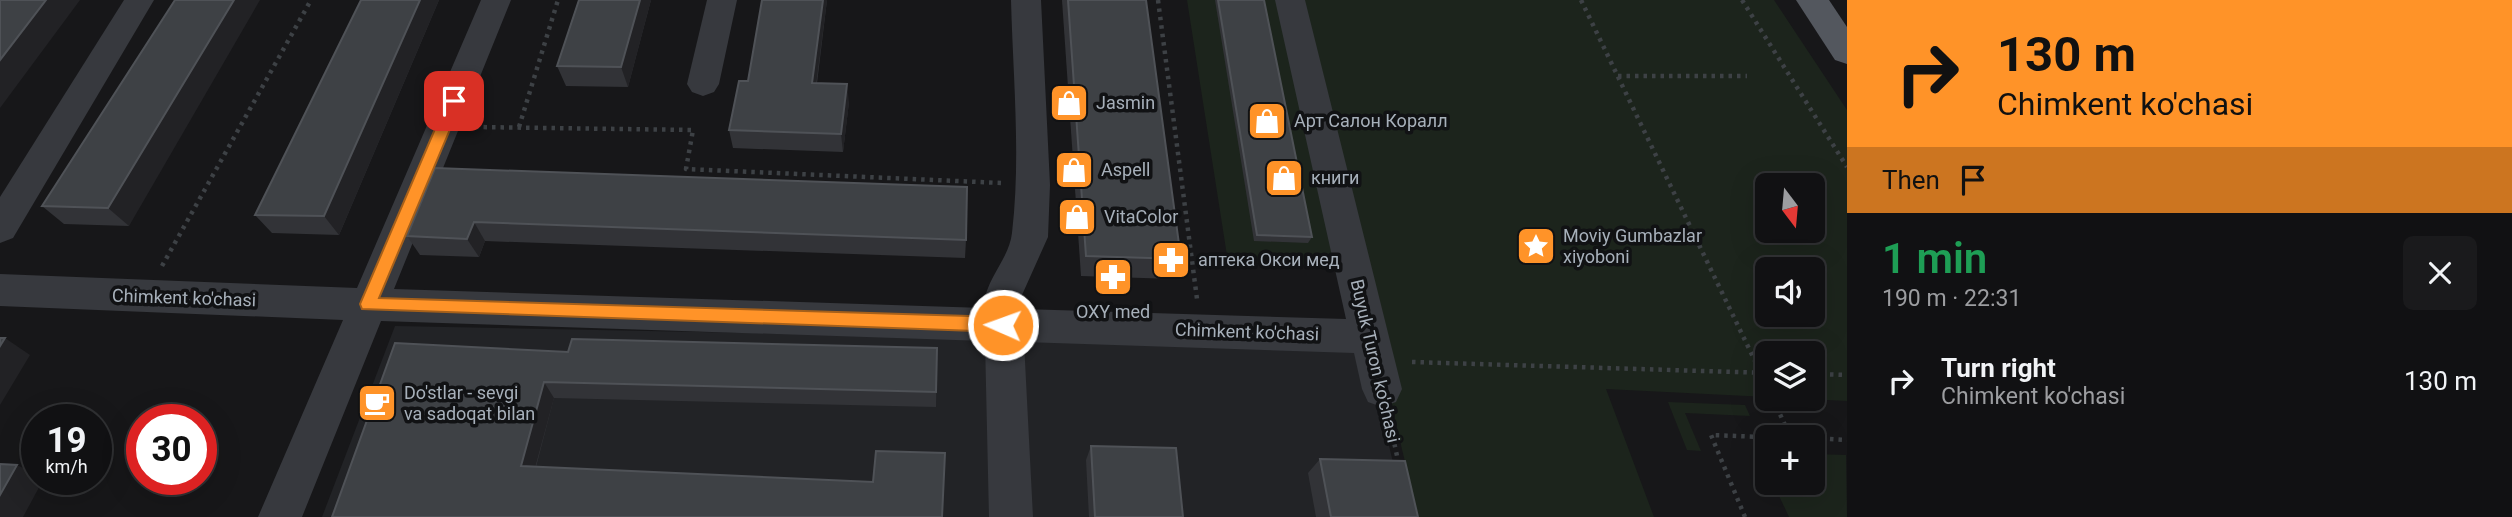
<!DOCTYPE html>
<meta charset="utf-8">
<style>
body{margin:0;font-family:Roboto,sans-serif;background:#1a1a1c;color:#f1f3f6;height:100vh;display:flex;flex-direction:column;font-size:26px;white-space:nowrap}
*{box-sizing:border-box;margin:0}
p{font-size:23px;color:#9c9da0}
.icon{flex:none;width:38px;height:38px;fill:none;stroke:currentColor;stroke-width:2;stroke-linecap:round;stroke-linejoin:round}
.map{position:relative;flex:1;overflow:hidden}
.panel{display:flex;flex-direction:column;background:#111113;width:665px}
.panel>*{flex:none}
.hud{background:#ff9328;color:#111;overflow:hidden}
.needle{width:46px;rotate:164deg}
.buttons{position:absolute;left:1755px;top:173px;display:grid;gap:14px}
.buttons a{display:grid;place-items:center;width:70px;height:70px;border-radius:10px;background:#111113;box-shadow:0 7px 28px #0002,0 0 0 2px #303133;font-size:35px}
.speed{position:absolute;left:21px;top:404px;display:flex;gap:14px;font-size:35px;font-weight:700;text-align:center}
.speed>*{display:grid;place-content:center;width:91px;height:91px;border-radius:50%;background:#111113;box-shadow:0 7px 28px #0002,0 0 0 2px #303133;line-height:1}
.speed small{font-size:18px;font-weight:400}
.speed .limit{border:10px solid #d22;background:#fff;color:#111}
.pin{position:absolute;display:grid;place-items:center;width:60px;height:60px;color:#fff;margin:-30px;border-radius:14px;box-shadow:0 4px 10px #0006}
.me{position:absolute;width:77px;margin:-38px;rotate:272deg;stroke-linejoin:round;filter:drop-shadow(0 0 5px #0008)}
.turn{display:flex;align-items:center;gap:24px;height:147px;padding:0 35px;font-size:32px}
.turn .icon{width:91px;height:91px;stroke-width:2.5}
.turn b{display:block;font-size:49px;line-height:60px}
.then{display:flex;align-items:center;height:66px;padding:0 35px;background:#0003;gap:14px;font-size:26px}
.round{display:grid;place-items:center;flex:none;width:74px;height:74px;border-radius:10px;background:#1a1a1c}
.head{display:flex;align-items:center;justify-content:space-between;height:119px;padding:0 35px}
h1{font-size:42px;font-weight:600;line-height:52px;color:#1e9e55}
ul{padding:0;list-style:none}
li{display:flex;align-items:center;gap:21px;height:98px;padding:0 35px}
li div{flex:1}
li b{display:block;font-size:26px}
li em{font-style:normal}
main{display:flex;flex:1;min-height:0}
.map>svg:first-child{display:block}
.built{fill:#222326}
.green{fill:#1c241c;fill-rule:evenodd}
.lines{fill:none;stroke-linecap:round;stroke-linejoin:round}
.path{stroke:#3d4145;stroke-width:4.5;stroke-dasharray:3.5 5;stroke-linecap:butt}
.minor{fill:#37393e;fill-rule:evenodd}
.major{fill:#53575e;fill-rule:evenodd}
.wall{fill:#323337}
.shaded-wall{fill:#222225}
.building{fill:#3e4145;stroke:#4f5257;stroke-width:2}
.route{fill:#ff9328;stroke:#a6601a;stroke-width:2}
.labels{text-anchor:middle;stroke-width:7;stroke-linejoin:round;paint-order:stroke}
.poi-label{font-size:18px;fill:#a7b0ba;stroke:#111214;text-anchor:start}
.street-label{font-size:18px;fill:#a7b0ba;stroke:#111214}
</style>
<main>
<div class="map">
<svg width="1847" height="517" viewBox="0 0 1847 517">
<rect width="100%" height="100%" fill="#171719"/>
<polygon class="built" points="395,326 1365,345 1406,517 322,517"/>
<g class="green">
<path d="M1187 0H1774L1847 110V401L1807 399H1813V354H1768L1767 397 1606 389 1654 517H1418L1359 267 1228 262ZM1768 186H1813V231H1768ZM1768 270H1813V315H1768Z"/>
<polygon points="1668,402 1745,405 1750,416 1685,413 1701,451 1687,450"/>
<polygon points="1813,454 1846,455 1847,517 1789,517 1773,483 1813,483"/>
</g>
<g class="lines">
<g class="path">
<polyline points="1158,0 1197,299"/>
<polyline points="1581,0 1768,388"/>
<polyline points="1742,0 1847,167"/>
<polyline points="1618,76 1747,76"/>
<polyline points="475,127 693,130 686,169 1001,183"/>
<polyline points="519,127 558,0"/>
<polyline points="162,266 311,0"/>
<polyline points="1412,362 1768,373"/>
<polyline points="1813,374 1847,375"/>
<polyline points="1773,399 1791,438"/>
<polyline points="1389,419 1399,465"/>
<polyline points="1813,438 1847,440"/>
<polyline points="1745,517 1711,435 1788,438"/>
</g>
<g class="minor">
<polygon points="124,0 154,0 13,238 0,243 0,197"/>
<path d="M481 0H511L394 289 984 308C984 280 1009 260 1012 233 1021 156 1013 77 1011 0H1041L1050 185 1048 237 1022 295 1023 309 1346 319 1275 0H1305L1402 389 1396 402 1382 407 1368 402 1362 389 1354 353 1024 342 1033 517H989L985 341 381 321 302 517H258L343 320 0 306V274L357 288Z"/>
<polygon points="707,0 737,0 719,84 714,92 703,96 692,92 687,84"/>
</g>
<polygon class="major" points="1796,0 1829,0 1847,27 1847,64 1835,60"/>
</g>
<g class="wall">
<polygon points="175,0 129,226 64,224 42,206"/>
<polygon points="361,0 439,0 339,235 272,233 255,215"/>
<polygon points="651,0 628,87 566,86 557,66"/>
<polygon points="827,0 817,83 849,102 843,152 733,148 729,130 748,81"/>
<polygon points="1062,0 1146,0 1181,259 1174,279 1081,276"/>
<polygon points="1215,0 1264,0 1312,237 1308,243 1254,241"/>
<polygon points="435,168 966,240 965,258 485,241 479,257 420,255 407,236"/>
<polygon points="937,348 936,407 554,398 536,467 942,517 332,517 568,352"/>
<polygon points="1091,446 1183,517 1089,517 1086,460"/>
<polygon points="1320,459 1418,517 1316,517 1308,473"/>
</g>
<g class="shaded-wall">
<polygon points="46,0 80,0 0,108 0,60"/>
<polygon points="234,0 260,0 129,226 108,208"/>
<polygon points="420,0 439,0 339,235 324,216"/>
<polygon points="640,0 651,0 628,87 621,67"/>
<polygon points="823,0 827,0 814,101 812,83"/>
<polygon points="847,84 849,102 843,152 841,134"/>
<polygon points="474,222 485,241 479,257 467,239"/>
<polygon points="5,338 30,355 0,405 0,346"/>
<polygon points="544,382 554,398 532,479 521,466"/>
<polygon points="17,465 37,475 37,480 43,480 23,517 0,517 0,495"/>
</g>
<g class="building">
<polygon points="0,0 46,0 0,60"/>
<polygon points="175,0 234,0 108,208 42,206"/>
<polygon points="361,0 420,0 324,216 255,215"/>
<polygon points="579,0 640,0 621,67 557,66"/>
<polygon points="762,0 823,0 812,83 847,84 841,134 729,130 739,81 748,81"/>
<polygon points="1068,0 1146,0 1181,259 1086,256"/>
<polygon points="1218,0 1264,0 1312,237 1257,235"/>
<polygon points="435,168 967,187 966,240 474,222 467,239 407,236"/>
<polygon points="0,338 5,338 0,346"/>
<polygon points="572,339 937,348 936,392 544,382 521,466 873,482 876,451 945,453 942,517 332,517 395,343 568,352"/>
<polygon points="1091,446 1176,448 1183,517 1095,517"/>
<polygon points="1320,459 1405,461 1418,517 1331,517"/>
<polygon points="0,464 17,465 0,495"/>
</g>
<polygon class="route" points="454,96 462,101 379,298 1003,317 1009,320 1011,325 1009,330 1003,332 362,309 360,304 447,101"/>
<defs>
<g id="shop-square" transform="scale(2.0125)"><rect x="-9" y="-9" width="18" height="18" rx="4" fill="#ff9328" stroke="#111214"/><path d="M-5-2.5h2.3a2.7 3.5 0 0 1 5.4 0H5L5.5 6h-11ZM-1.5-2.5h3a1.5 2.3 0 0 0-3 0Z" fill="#fff"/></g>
<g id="sight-square" transform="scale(2.0125)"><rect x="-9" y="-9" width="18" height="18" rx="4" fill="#ff9328" stroke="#111214"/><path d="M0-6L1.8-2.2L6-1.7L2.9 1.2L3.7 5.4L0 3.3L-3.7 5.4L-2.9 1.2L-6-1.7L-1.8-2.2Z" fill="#fff"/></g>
<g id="pharmacy-square" transform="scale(2.0125)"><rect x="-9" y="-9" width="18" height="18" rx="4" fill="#ff9328" stroke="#111214"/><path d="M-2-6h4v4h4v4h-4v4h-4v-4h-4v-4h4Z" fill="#fff"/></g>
<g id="cafe-square" transform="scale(2.0125)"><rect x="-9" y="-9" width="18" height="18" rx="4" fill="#ff9328" stroke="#111214"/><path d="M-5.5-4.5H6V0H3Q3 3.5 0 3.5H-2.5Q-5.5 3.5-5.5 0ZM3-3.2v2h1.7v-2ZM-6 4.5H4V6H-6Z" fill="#fff"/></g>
</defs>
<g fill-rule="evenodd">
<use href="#shop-square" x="1069" y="103"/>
<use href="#shop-square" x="1267" y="121"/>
<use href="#shop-square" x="1074" y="170"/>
<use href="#shop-square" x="1284" y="178"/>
<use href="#shop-square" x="1077" y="217"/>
<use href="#sight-square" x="1536" y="246"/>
<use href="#pharmacy-square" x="1171" y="260"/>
<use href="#pharmacy-square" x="1113" y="277"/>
<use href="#cafe-square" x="377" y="403"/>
</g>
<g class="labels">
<g class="poi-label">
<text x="1096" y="109">Jasmin</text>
<text x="1294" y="127">Арт Салон Коралл</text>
<text x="1101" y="176">Aspell</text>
<text x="1311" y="184">книги</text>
<text x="1104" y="223">VitaColor</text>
<text x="1563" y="242">Moviy Gumbazlar<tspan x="1563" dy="21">xiyoboni</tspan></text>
<text x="1198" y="266">аптека Окси мед</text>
<text x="1113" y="318" text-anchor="middle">OXY med</text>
<text x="404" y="399">Do'stlar - sevgi<tspan x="404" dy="21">va sadoqat bilan</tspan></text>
</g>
<g class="street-label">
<text transform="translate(184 298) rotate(2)" y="6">Chimkent ko'chasi</text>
<text transform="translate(1247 332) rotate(2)" y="6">Chimkent ko'chasi</text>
<text transform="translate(1375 361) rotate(77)" y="6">Buyuk Turon ko'chasi</text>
</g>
</g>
</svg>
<div class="buttons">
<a><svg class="needle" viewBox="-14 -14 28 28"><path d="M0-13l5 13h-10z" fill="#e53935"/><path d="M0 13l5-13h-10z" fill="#9c9da0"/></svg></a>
<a><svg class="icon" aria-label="sound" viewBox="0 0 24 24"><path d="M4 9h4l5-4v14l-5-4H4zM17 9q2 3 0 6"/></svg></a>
<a><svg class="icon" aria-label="layers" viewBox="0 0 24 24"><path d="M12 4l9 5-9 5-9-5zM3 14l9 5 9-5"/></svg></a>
<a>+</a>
</div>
<div class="speed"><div>19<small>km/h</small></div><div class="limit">30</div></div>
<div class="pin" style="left:454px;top:101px;background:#d93025"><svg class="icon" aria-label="arrive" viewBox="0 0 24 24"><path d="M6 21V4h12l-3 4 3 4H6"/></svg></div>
<svg class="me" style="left:1003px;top:325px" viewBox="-20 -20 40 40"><circle r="17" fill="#ff9328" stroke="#fff" stroke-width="3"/><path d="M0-11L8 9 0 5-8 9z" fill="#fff"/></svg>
</div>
<section class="panel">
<div class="hud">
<div class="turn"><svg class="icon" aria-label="right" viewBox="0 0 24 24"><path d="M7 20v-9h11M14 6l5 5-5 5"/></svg><div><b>130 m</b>Chimkent ko'chasi</div></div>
<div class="then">Then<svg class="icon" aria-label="arrive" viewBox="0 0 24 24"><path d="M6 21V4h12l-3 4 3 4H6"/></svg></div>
</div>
<div class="head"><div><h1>1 min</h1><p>190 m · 22:31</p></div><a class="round"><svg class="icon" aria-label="close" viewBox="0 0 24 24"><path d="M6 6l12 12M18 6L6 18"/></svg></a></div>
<ul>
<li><svg class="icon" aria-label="right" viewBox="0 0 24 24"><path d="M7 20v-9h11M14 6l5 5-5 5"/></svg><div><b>Turn right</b><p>Chimkent ko'chasi</p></div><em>130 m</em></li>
</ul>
</section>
</main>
